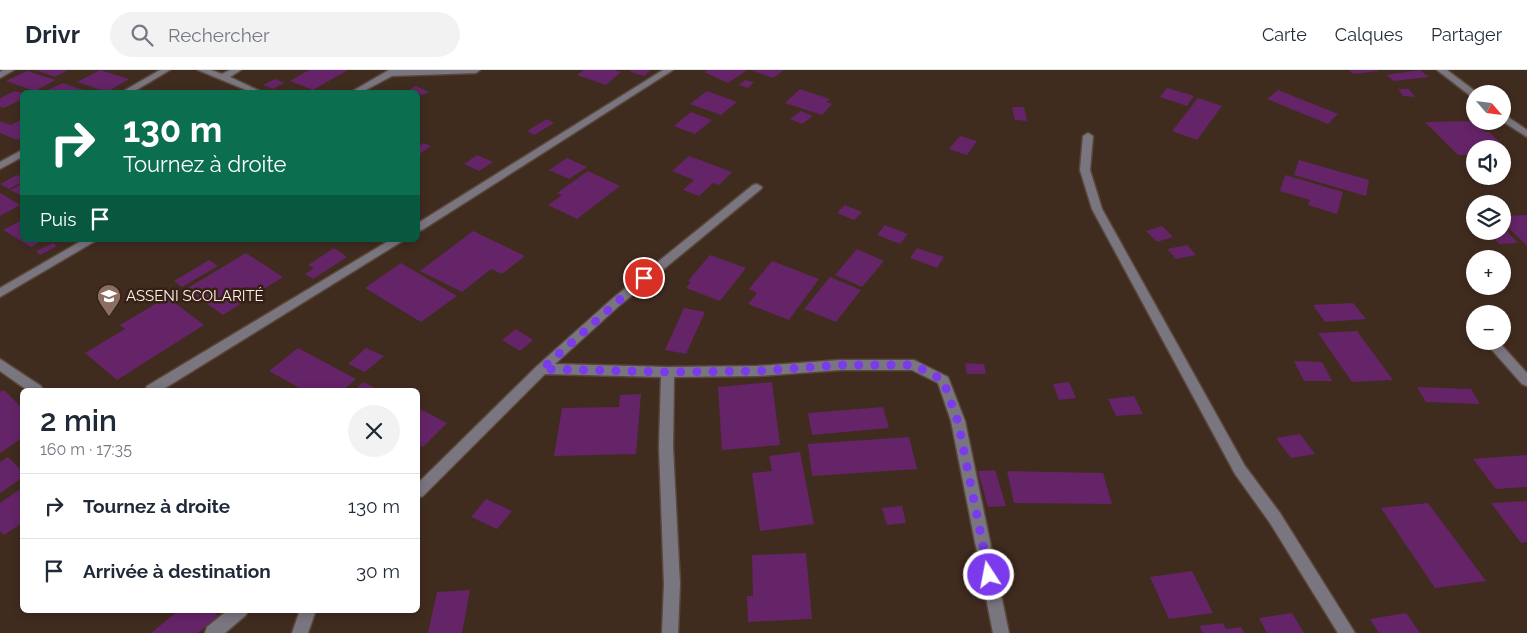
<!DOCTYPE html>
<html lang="fr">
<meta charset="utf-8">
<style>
body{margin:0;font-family:Raleway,sans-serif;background:#f2f2f3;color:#1f2937;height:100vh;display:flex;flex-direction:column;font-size:19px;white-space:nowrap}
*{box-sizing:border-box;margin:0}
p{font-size:16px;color:#747a83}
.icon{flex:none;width:28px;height:28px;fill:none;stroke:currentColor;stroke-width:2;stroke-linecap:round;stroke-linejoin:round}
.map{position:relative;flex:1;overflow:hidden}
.sheet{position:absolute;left:20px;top:318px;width:400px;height:225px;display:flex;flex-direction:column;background:#fff;border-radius:8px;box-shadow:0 2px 8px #0003}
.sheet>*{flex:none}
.banner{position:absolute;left:20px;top:20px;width:400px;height:152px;border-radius:8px;box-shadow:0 2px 8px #0003;background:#0b6e4f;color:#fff;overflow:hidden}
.needle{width:32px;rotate:118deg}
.buttons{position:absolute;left:1466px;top:15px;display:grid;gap:10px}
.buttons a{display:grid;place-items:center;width:45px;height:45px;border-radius:50%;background:#fff;box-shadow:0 2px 8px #0003;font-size:25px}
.pin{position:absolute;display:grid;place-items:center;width:42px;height:42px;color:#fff;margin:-21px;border:2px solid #fff;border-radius:50%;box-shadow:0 1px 5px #0007}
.me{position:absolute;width:55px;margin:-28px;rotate:349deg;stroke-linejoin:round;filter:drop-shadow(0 0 4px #0008)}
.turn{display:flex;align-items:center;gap:18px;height:105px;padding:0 20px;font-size:22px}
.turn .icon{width:65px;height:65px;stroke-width:2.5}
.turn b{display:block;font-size:35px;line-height:42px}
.then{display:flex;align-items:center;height:48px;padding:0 20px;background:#0003;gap:10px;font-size:19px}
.round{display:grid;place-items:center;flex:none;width:52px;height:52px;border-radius:26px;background:#f2f2f3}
.head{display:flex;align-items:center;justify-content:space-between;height:85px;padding:0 20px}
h1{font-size:30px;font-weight:600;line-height:38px}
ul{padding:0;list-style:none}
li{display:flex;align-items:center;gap:15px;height:65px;padding:0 20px;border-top:1px solid #e0e1e3}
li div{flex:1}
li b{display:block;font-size:19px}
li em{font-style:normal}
header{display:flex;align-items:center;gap:30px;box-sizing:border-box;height:70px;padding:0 25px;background:#fff;border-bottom:1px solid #e0e1e3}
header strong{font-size:24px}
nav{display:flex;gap:28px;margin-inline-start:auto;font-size:18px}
.search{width:350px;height:45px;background:#f2f2f3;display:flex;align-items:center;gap:12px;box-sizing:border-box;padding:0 18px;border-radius:28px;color:#747a83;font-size:19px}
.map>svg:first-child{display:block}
.building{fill:#642467}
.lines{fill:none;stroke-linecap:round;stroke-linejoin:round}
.minor-casing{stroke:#5b473b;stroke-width:3}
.minor{fill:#797680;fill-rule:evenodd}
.route{stroke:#7c3aed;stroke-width:9;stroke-dasharray:0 16.2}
.labels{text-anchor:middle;stroke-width:5;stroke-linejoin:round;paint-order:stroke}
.poi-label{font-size:15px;fill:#fff0e9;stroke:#362116;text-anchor:start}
</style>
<header>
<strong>Drivr</strong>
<div class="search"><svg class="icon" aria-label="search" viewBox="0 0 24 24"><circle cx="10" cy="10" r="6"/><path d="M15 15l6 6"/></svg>Rechercher</div>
<nav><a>Carte</a><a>Calques</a><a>Partager</a></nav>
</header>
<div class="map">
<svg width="1527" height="563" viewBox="0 0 1527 563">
<rect width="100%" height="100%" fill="#402b1f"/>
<g class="building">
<polygon points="36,0 68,0 55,7"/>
<polygon points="100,0 129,9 107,22 77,12"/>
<polygon points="309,0 348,0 313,20 290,11"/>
<polygon points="584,0 614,0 621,2 606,15 577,5"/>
<polygon points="632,0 651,0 644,6 630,2"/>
<polygon points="708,0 744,0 746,1 728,13 704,2"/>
<polygon points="751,0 784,0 773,8"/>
<polygon points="1349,0 1378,0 1378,1 1353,4"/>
<polygon points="1420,0 1429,7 1394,11 1386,5"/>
<polygon points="27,1 56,10 35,21 6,11"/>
<polygon points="275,9 284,13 273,19 263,15"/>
<polygon points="745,10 754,12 748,18 739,15"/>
<polygon points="63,13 89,22 43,22"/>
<polygon points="416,16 429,22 422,25 410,19"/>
<polygon points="1167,18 1194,26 1187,36 1160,27"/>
<polygon points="800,19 830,29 826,32 832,34 822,45 785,33"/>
<polygon points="1398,19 1409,19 1415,27 1403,26"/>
<polygon points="1278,20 1338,44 1328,54 1267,29"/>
<polygon points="15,21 22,23 22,29 4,38 0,37 0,28"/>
<polygon points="707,21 737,32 721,45 690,34"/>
<polygon points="1198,28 1222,36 1197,70 1172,61"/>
<polygon points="1012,37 1024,37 1027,51 1015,50"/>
<polygon points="801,41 813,46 802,54 790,49"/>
<polygon points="691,42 712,50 695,64 674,56"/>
<polygon points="547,49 554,53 534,65 527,61"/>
<polygon points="21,50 22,67 17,70 0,63 0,51 11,55"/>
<polygon points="1473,51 1485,62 1489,62 1503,75 1493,76 1496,79 1475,79 1475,85 1458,85 1425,52"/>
<polygon points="960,66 977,71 967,85 949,79"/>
<polygon points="423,73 431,76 418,85 418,77"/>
<polygon points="477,85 493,92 479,101 464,94"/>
<polygon points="689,86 732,102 719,115 713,113 699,126 683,120 694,110 672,101"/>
<polygon points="567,88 587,97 569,109 549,100"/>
<polygon points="1299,90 1369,110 1366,126 1294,105"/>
<polygon points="588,101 620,116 577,149 548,135 562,125 557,123"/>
<polygon points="17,105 22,108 22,112 9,119 0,114"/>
<polygon points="1285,105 1343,122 1337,144 1308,135 1310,130 1280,121"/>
<polygon points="22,114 22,126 10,120"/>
<polygon points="0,123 20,135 0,146"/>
<polygon points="845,135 862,142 854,150 837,143"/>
<polygon points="1527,145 1527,176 1502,151 1502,146"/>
<polygon points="22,150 22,170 43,170 31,177 3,160"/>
<polygon points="885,155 908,164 900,174 877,165"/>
<polygon points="1162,156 1173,167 1157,172 1146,161"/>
<polygon points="1502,156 1518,173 1499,174 1488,161 1502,161"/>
<polygon points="473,161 525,186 502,204 491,199 462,222 420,201"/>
<polygon points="53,173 57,176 40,185 36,181"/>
<polygon points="1187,175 1196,185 1176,189 1167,179"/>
<polygon points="334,178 347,187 313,209 305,204 314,198 308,195"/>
<polygon points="917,178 944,187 937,198 910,188"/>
<polygon points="857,179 884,191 862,217 835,205"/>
<polygon points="246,183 283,207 223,245 186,219"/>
<polygon points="710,185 746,198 720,231 686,218 691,212 688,211"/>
<polygon points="209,190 218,196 182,217 174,211"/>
<polygon points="772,191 819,209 789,250 748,234 757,223 749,219"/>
<polygon points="401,193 457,226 421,252 365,218"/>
<polygon points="830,207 861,220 836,252 804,239"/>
<polygon points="167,227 204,255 117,310 85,283 125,259 120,255"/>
<polygon points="1353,233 1366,249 1325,252 1313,235"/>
<polygon points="684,238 705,242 686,284 665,280"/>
<polygon points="516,259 533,270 520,281 502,270"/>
<polygon points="1357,261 1393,310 1352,312 1318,263"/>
<polygon points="298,278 356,309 343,320 303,320 269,301"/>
<polygon points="366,278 384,286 365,302 348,294"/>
<polygon points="1294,291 1322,292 1332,311 1304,311"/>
<polygon points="965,293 984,294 986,304 967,304"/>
<polygon points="363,312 379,320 355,320"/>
<polygon points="772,312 780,375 722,380 718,317"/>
<polygon points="1069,312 1076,328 1059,330 1053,314"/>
<polygon points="1417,317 1471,319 1480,334 1426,332"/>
<polygon points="4,320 22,338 22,368 0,383 0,322"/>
<polygon points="641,324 636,384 554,386 562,338 619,337 620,325"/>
<polygon points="1134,326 1143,344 1116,346 1108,329"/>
<polygon points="883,337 889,358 812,365 808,343"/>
<polygon points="418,338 447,353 423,377 418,374"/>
<polygon points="1300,364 1315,384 1291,388 1276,368"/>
<polygon points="909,367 917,399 812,406 808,374"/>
<polygon points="800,382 814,454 760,461 752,403 772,401 769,386"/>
<polygon points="1527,385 1527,417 1496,419 1473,389"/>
<polygon points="8,387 22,401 22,408 0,423 0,392"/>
<polygon points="995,400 1006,436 988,437 978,401"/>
<polygon points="1007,401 1103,403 1112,434 1014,433"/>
<polygon points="22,418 22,453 4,465 0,461 0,433"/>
<polygon points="486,429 512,441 497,459 471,447"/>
<polygon points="1527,431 1527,472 1521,473 1491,433"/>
<polygon points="1428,433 1486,511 1435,518 1381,438"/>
<polygon points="902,436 906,453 887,455 882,438"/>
<polygon points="806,483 812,549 748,552 747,526 753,526 752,485"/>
<polygon points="1192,501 1213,543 1169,549 1150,507"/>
<polygon points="470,520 462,563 428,563 437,522"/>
<polygon points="179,540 212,540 218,546 198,563 151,563"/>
<polygon points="1292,543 1304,563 1267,563 1259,548"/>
<polygon points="1406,543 1420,563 1379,563 1370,549"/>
<polygon points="1223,553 1226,559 1241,557 1244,563 1203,563 1199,556"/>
</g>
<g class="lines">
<g class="minor-casing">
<g id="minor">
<polygon points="3,0 14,0 0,8 0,2"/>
<polygon points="160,0 170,0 133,22 122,22"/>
<polygon points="198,0 211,0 222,4 230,0 241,0 230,7 262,22 251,22"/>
<polygon points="389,0 480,0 476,3 392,6 362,22 351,22"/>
<polygon points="663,0 673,0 422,160 418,161 418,153"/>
<polygon points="1437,0 1447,0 1479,24 1475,24 1475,28 1472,27"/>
<polygon points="1502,43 1527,60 1527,67 1502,51"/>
<polygon points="1088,63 1093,66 1090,100 1102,139 1245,396 1280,443 1355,563 1338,563 1270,453 1235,404 1092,139 1080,100 1083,66"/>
<polygon points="22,80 22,87 0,99 0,92"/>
<polygon points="757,114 762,117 761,119 620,235 555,294 668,297 757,296 840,290 914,290 948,307 965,351 1009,563 993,563 951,351 938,313 912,300 840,300 757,306 674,307 673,377 680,514 678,563 662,563 664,514 659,377 661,307 545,304 423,426 418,428 418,413 537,296 612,229 753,115"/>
<polygon points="83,170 97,170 0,227 0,218"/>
<polygon points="390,170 404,170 162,320 145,320 147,316"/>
<polygon points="1473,248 1475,248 1475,259 1471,258 1467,252"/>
<polygon points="1484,271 1498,271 1527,303 1527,316 1522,314"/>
<polygon points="0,289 41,316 43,320 27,320 0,301"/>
<polygon points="228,540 248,540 246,545 225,563 205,563 207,557"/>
<polygon points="300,540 316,540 308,563 292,563"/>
</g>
</g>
<use href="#minor" class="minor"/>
</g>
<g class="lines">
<polyline class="route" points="644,208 542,299 668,302 757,301 840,295 914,295 943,310 958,352 989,505"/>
</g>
<defs>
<g id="school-pin" transform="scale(1.25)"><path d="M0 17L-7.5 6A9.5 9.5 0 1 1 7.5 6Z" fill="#8d6e63" stroke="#362116"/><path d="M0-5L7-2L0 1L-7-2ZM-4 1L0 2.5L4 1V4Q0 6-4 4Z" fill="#fff"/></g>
</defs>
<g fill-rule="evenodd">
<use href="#school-pin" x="109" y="226"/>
</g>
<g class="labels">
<g class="poi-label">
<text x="126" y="231">ASSENI SCOLARITÉ</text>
</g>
</g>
</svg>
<div class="buttons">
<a><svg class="needle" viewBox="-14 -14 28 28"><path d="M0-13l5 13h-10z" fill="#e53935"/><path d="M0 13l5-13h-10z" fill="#747a83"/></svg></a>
<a><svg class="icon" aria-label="sound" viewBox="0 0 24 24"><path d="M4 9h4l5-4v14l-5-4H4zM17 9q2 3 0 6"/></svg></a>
<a><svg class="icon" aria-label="layers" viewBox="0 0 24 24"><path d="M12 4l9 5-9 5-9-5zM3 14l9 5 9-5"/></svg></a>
<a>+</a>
<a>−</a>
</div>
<div class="pin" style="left:644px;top:208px;background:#d93025"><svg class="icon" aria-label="arrive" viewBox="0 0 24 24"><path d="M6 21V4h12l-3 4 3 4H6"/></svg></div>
<svg class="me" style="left:989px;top:505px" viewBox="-20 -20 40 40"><circle r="17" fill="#7c3aed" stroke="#fff" stroke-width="3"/><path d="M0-11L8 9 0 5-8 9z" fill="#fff"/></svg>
<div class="banner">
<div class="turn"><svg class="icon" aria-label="right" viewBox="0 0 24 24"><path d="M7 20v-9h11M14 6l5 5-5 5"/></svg><div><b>130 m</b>Tournez à droite</div></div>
<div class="then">Puis<svg class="icon" aria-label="arrive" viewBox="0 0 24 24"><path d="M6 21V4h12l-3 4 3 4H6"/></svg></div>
</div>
<section class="sheet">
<div class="head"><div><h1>2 min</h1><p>160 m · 17:35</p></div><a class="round"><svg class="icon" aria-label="close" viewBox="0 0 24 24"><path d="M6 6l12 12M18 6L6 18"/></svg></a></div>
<ul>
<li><svg class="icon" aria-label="right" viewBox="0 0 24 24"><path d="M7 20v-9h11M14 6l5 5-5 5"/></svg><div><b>Tournez à droite</b></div><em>130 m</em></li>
<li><svg class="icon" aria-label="arrive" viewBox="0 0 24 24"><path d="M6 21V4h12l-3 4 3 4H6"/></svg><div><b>Arrivée à destination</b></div><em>30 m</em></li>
</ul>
</section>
</div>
